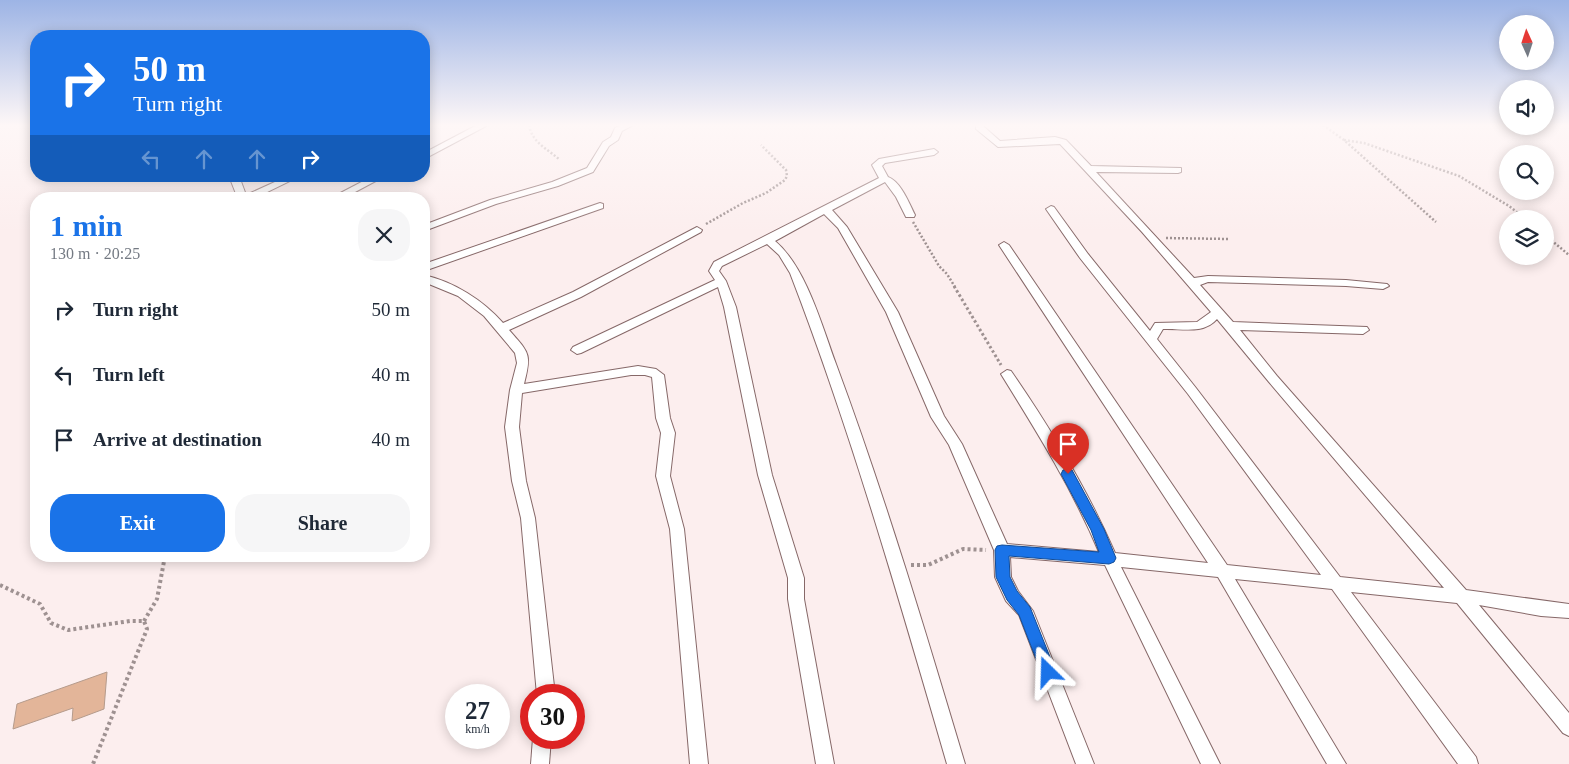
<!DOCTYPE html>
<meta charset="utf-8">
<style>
body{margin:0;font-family:"Times New Roman",serif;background:#f6f6f7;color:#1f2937;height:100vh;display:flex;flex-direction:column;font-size:19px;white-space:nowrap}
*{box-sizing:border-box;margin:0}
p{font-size:16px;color:#747a83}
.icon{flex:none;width:28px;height:28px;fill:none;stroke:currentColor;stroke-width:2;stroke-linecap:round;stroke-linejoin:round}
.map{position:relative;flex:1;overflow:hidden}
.panel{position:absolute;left:30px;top:192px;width:400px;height:370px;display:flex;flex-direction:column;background:#fff;border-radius:20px;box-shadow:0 2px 12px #0003}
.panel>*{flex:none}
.guide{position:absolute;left:30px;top:30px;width:400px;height:152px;border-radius:20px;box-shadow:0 2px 12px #0003;background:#1a73e8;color:#fff;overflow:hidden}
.needle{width:32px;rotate:357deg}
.buttons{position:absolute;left:1499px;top:15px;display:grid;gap:10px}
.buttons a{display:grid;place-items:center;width:55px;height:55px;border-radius:50%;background:#fff;box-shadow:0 2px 12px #0003;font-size:25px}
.speed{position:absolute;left:445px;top:684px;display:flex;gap:10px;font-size:25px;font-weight:700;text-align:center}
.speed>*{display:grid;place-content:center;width:65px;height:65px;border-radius:50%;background:#fff;box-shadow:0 2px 12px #0003;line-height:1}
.speed small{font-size:12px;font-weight:400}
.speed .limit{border:8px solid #d22;background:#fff;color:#111}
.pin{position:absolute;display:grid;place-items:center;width:42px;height:42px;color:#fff;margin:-51px -21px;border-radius:50% 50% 50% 0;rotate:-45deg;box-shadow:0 0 5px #0007}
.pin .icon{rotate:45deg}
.me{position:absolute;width:55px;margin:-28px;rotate:338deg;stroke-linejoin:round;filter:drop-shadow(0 0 4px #0008)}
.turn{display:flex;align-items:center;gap:18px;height:105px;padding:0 20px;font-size:22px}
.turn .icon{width:65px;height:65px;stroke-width:2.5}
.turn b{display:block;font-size:35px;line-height:42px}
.lanes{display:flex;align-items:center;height:48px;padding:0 20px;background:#0003;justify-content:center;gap:25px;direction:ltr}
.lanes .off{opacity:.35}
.round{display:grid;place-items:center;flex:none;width:52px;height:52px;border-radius:20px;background:#f6f6f7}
.head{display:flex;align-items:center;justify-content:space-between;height:85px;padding:0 20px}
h1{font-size:30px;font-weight:700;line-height:38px;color:#1a73e8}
.primary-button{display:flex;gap:10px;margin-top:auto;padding:10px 20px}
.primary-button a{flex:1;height:58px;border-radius:20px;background:#1a73e8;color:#fff;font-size:20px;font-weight:700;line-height:58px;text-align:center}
.primary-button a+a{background:#f6f6f7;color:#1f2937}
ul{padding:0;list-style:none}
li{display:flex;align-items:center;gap:15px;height:65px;padding:0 20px}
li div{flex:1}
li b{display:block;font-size:19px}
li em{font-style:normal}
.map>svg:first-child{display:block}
.building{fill:#e3b599;stroke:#b59b8c}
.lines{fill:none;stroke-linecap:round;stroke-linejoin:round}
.street-casing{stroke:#866868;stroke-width:2}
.path-far2{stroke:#9e9191;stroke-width:2.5;stroke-dasharray:2 2;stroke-linecap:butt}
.path-far1{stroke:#9e9191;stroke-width:3;stroke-dasharray:2.5 2.5;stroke-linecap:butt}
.path{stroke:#9e9191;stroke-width:4;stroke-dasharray:3 3;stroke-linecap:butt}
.street{fill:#fff;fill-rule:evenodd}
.route{fill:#1a73e8;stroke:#114b97}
</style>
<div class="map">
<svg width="1569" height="764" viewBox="0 0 1569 764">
<rect width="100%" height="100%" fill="#fceeee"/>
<polygon class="building" points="107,672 104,709 72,721 73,708 13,729 17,704"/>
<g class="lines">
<g class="street-casing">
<g id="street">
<polygon points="477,125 488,125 424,159 424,153"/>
<polygon points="621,125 633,125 622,131 618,140 609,146 593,172 558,186 496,204 424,231 424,225 490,200 552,182 587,168 603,142 611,137 615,128"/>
<path d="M976 125H982L1000 141 1055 137 1066 140 1091 166 1181 168V172L1178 173 1096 172 1194 278 1208 276 1346 280 1387 284 1389 286 1383 289 1346 286 1208 282 1200 285 1233 322 1367 327 1369 330 1363 334 1240 330 1277 376 1466 590 1569 604V618L1541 616 1479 605 1569 713V736L1563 733 1457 603 1351 592 1476 757 1478 764H1458L1332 589 1235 579 1346 764H1327L1218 577 1121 567 1220 764H1201L1105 565 1010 557 1011 577 1018 591 1033 611 1094 764H1076L1019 615 1006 601 995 577 994 550 949 445 931 417 886 312 838 228 824 214 775 241C806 267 822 326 836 364 885 496 925 630 965 764H947C899 599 852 434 790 273L779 255 767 244 722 266 719 271 726 281 736 307 772 475 804 578V599L834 764H816L788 599V578L758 475 724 307 718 287 581 353 577 354 571 350 573 347 715 280 709 271 714 262 879 178 872 165 879 159 934 149 938 152 934 155 885 163 882 166 888 177C901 182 909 203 915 215L914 217H906L896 197 885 182 832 210 847 227 898 312 944 416 962 444 1007 544 1099 552C1072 488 1037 432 1001 374L1007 370 1011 371C1051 429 1087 489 1115 553L1208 563 999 245 1004 242 1009 245 1227 565 1321 575 1188 394 1080 258 1046 209 1051 206 1054 207 1088 254 1150 331 1155 323 1197 322 1211 312 1142 232 1060 144 998 147 976 129ZM1217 319 1269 382 1444 588 1340 577 1196 388 1157 339 1163 329C1181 328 1203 335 1217 319Z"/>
<polygon points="229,176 239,176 246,195 288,176 300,176 253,199 238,199"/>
<polygon points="373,176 385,176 342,199 329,199"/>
<polygon points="600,203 603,204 603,208 424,271 424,264"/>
<path d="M697 227 702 230 701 232 581 297 509 330C529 353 532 353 524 384L638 366 656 369 664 375 670 418 675 433 670 476 684 529 708 764H690L670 529 656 476 661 433 656 418 652 377 645 375H631L522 393 519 427 526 481 535 518 555 695H537L521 518 512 481 505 427 510 390 517 363 515 353 484 316 458 296 424 282V275C454 282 483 300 503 323L573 292Z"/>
<polygon points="533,738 551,738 549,764 531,764"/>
</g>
</g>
<g class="path-far2">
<path d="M529 125C532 143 548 149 560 160"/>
<polyline points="1323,125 1344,140 1436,222"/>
<polyline points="1344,140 1364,143 1459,176 1509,206 1526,219"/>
<polyline points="913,222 939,266 947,274 955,287"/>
<polyline points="706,224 743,203 766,193 785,180 787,176 786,170 761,145"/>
<polyline points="1545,235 1569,255"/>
<polyline points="1166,238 1229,239"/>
</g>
<polyline class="path-far1" points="954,286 1001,365"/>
<g class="path">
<polyline points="911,565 928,565 963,549 986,550"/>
<polyline points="0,585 40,604 51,623 68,630 130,621 144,621 147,629 93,764"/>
<polyline points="144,621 157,599 165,556"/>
</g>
<use href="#street" class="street"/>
</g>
<linearGradient id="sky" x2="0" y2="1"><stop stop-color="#9db4e5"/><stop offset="0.54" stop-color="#fef7f7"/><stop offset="1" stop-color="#fef7f7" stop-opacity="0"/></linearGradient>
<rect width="1569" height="232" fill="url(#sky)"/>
<polygon class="route" points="1068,469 1072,470 1104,529 1116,558 1114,562 1109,564 1009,556 1010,577 1017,591 1030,607 1056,672 1054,677 1048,679 1043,677 1019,615 1007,600 996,577 995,550 997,546 1002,545 1099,552 1091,530 1061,474 1063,470"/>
</svg>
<div class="buttons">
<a><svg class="needle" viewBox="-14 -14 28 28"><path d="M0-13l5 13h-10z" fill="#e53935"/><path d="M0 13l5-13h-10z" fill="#747a83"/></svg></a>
<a><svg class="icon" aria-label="sound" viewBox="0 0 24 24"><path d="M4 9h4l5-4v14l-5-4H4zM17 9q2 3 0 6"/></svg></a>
<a><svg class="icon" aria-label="search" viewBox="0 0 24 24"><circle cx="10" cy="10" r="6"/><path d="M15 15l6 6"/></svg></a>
<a><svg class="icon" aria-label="layers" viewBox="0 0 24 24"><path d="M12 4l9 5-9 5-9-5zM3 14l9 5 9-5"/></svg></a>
</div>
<div class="speed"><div>27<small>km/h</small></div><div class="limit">30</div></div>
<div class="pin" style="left:1068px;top:474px;background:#d93025"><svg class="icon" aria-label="arrive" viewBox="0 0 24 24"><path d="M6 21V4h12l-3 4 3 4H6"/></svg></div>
<svg class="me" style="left:1048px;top:672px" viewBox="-20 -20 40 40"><path d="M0-17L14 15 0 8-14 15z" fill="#1a73e8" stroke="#fff" stroke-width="4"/></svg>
<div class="guide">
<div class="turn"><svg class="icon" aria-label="right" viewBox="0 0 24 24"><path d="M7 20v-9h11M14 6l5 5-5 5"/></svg><div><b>50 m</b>Turn right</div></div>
<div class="lanes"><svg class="icon off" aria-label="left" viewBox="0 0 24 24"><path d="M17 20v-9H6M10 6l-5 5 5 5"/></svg><svg class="icon off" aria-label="ahead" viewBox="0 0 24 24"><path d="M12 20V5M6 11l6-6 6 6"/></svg><svg class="icon off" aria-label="ahead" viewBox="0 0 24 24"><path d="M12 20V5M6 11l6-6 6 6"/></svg><svg class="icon" aria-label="right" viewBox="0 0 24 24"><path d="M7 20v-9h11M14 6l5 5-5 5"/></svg></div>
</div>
<section class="panel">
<div class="head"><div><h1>1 min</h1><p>130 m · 20:25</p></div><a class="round"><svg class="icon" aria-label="close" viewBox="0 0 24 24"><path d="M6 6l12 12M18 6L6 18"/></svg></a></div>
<ul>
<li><svg class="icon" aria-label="right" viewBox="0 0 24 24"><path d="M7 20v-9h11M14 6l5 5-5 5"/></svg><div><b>Turn right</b></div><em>50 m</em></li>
<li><svg class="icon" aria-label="left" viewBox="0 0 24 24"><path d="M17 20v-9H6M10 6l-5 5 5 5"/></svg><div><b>Turn left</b></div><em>40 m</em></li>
<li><svg class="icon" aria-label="arrive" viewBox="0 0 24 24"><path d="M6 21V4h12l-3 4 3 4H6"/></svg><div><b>Arrive at destination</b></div><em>40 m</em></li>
</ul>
<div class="primary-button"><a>Exit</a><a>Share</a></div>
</section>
</div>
